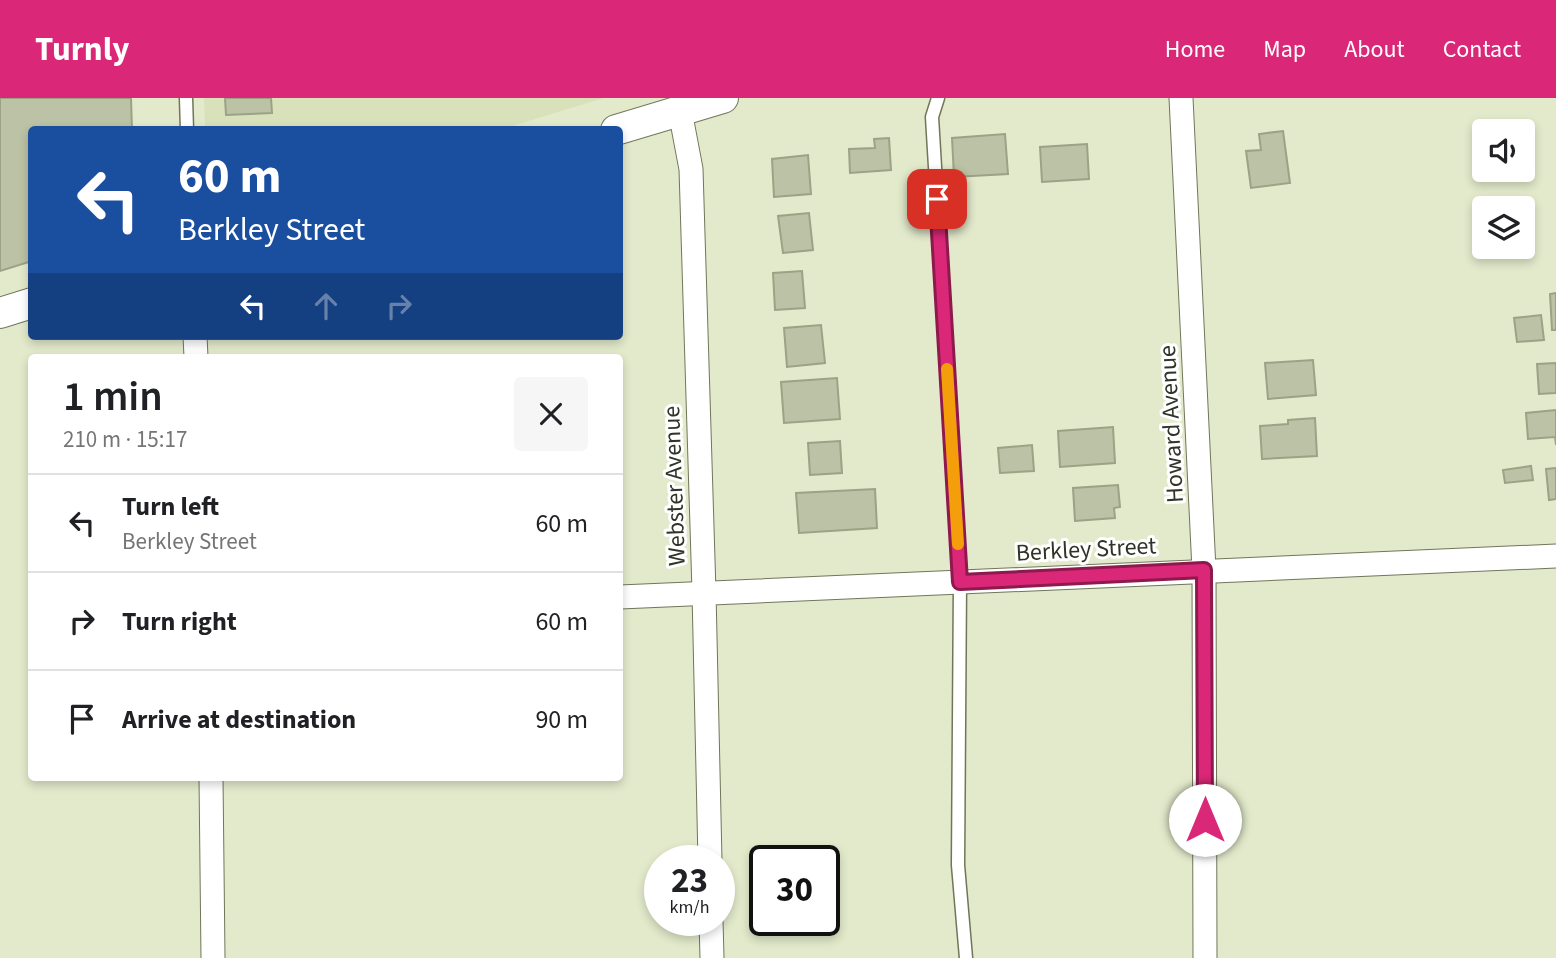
<!DOCTYPE html>
<meta charset="utf-8">
<style>
body{margin:0;font-family:"Source Sans 3",sans-serif;background:#f6f6f6;color:#202124;height:100vh;display:flex;flex-direction:column;font-size:26px;white-space:nowrap}
*{box-sizing:border-box;margin:0}
p{font-size:23px;color:#757577}
.icon{flex:none;width:38px;height:38px;fill:none;stroke:currentColor;stroke-width:2;stroke-linecap:round;stroke-linejoin:round}
.map{position:relative;flex:1;overflow:hidden}
.sheet{position:absolute;left:28px;top:256px;width:595px;height:427px;display:flex;flex-direction:column;background:#fff;border-radius:7px;box-shadow:0 4px 10px #0003}
.sheet>*{flex:none}
.banner{position:absolute;left:28px;top:28px;width:595px;height:214px;border-radius:7px;box-shadow:0 4px 10px #0003;background:#1a4fa0;color:#fff;overflow:hidden}
.fabs{position:absolute;left:1472px;top:21px;display:grid;gap:14px}
.fabs a{display:grid;place-items:center;width:63px;height:63px;border-radius:7px;background:#fff;box-shadow:0 4px 10px #0003;font-size:35px}
.speed{position:absolute;left:644px;top:747px;display:flex;gap:14px;font-size:35px;font-weight:700;text-align:center}
.speed>*{display:grid;place-content:center;width:91px;height:91px;border-radius:50%;background:#fff;box-shadow:0 4px 10px #0003;line-height:1}
.speed small{font-size:18px;font-weight:400}
.speed .limit{border:4px solid #111;border-radius:10px;background:#fff;color:#111}
.pin{position:absolute;display:grid;place-items:center;width:60px;height:60px;color:#fff;margin:-30px;border-radius:14px;box-shadow:0 4px 10px #0006}
.me{position:absolute;width:77px;margin:-38px;rotate:0deg;stroke-linejoin:round;filter:drop-shadow(0 0 5px #0008)}
.turn{display:flex;align-items:center;gap:24px;height:147px;padding:0 35px;font-size:32px}
.turn .icon{width:91px;height:91px;stroke-width:2.5}
.turn b{display:block;font-size:49px;line-height:60px}
.lanes{display:flex;align-items:center;height:66px;padding:0 35px;background:#0003;justify-content:center;gap:35px;direction:ltr}
.lanes .off{opacity:.35}
.round{display:grid;place-items:center;flex:none;width:74px;height:74px;border-radius:7px;background:#f6f6f6}
.head{display:flex;align-items:center;justify-content:space-between;height:119px;padding:0 35px}
h1{font-size:42px;font-weight:600;line-height:52px}
ul{padding:0;list-style:none}
li{display:flex;align-items:center;gap:21px;height:98px;padding:0 35px;border-top:2px solid #e0e0e0}
li div{flex:1}
li b{display:block;font-size:26px}
li em{font-style:normal}
header{display:flex;align-items:center;gap:42px;box-sizing:border-box;height:98px;padding:0 35px;background:#db2777;color:#fff}
header strong{font-size:33px}
nav{display:flex;gap:38px;margin-inline-start:auto;font-size:24px}
.map>svg:first-child{display:block}
.built{fill:#d9e1bb}
.building{fill:#bcc2a5;stroke:#9ca285;stroke-width:2}
.lines{fill:none;stroke-linecap:round;stroke-linejoin:round}
.service-casing{stroke:#70765a;stroke-width:15}
.minor-casing{stroke:#70765a;stroke-width:25}
.tertiary-casing{stroke:#70765a;stroke-width:32}
.service{stroke:#fff;stroke-width:12}
.minor{stroke:#fff;stroke-width:23}
.tertiary{stroke:#fff;stroke-width:30}
.route-casing{stroke:#8e194d;stroke-width:18}
.route{stroke:#db2777;stroke-width:12}
.slow{stroke:#f59e0b;stroke-width:12}
.labels{text-anchor:middle;stroke-width:6;stroke-linejoin:round;paint-order:stroke}
.street-label{font-size:24px;fill:#303327;stroke:#fff}
</style>
<header>
<strong>Turnly</strong>
<nav><a>Home</a><a>Map</a><a>About</a><a>Contact</a></nav>
</header>
<div class="map">
<svg width="1556" height="860" viewBox="0 0 1556 860">
<rect width="100%" height="100%" fill="#e3eacb"/>
<polygon class="built" points="204,0 604,0 499,32 205,31"/>
<g class="building">
<polygon points="0,0 131,0 132,32 32,32 32,163 0,173"/>
<polygon points="225,0 271,0 272,15 226,17"/>
<polygon points="1283,33 1290,85 1251,90 1246,53 1261,52 1259,36"/>
<polygon points="1005,36 1008,76 954,79 952,40"/>
<polygon points="889,40 891,72 850,75 849,51 875,50 874,41"/>
<polygon points="1087,46 1089,81 1042,84 1040,49"/>
<polygon points="808,57 811,96 774,99 772,61"/>
<polygon points="809,115 813,152 783,155 778,118"/>
<polygon points="802,173 805,210 775,212 773,175"/>
<polygon points="1556,195 1556,232 1552,232 1550,196"/>
<polygon points="1541,217 1544,242 1517,244 1514,220"/>
<polygon points="821,227 825,265 787,269 784,230"/>
<polygon points="1313,262 1316,297 1268,301 1265,265"/>
<polygon points="1556,265 1556,295 1539,296 1537,266"/>
<polygon points="837,280 840,321 784,325 781,284"/>
<polygon points="1556,312 1556,347 1555,339 1528,341 1526,315"/>
<polygon points="1315,320 1317,358 1262,361 1260,328 1288,326 1288,322"/>
<polygon points="1113,329 1115,365 1060,369 1058,333"/>
<polygon points="840,343 842,375 810,377 808,345"/>
<polygon points="1032,347 1034,373 1000,375 998,350"/>
<polygon points="1531,368 1533,382 1505,385 1503,372"/>
<polygon points="1556,370 1556,401 1549,402 1546,371"/>
<polygon points="1118,387 1120,409 1114,410 1115,420 1075,423 1073,390"/>
<polygon points="875,391 877,430 799,435 796,395"/>
</g>
<g class="lines">
<g class="service-casing">
<g id="service">
<polyline points="186,0 187,32"/>
<polyline points="938,0 932,19 960,484 958,767 966,860"/>
</g>
</g>
<g class="minor-casing">
<g id="minor">
<polyline points="1181,0 1204,472 1205,860"/>
<polyline points="680,13 691,71 704,494 710,763"/>
<polyline points="195,238 196,259"/>
<polyline points="620,499 1556,458"/>
<polyline points="211,679 213,860"/>
<polyline points="711,822 712,860"/>
</g>
</g>
<g class="tertiary-casing">
<g id="tertiary">
<polyline points="616,32 723,0"/>
<polyline points="0,215 32,205"/>
</g>
</g>
<use href="#service" class="service"/>
<use href="#minor" class="minor"/>
<use href="#tertiary" class="tertiary"/>
</g>
<g class="lines">
<g class="route-casing">
<polyline id="route" points="937,101 960,484 1204,472 1205,722"/>
</g>
<use href="#route" class="route"/>
<polyline class="slow" points="947,271 958,446"/>
</g>
<g class="labels">
<g class="street-label">
<text transform="translate(1171 326) rotate(-93)" y="8">Howard Avenue</text>
<text transform="translate(674 388) rotate(-92)" y="8">Webster Avenue</text>
<text transform="translate(1086 451) rotate(-3)" y="8">Berkley Street</text>
</g>
</g>
</svg>
<div class="fabs">
<a><svg class="icon" aria-label="sound" viewBox="0 0 24 24"><path d="M4 9h4l5-4v14l-5-4H4zM17 9q2 3 0 6"/></svg></a>
<a><svg class="icon" aria-label="layers" viewBox="0 0 24 24"><path d="M12 4l9 5-9 5-9-5zM3 14l9 5 9-5"/></svg></a>
</div>
<div class="speed"><div>23<small>km/h</small></div><div class="limit">30</div></div>
<div class="pin" style="left:937px;top:101px;background:#d93025"><svg class="icon" aria-label="arrive" viewBox="0 0 24 24"><path d="M6 21V4h12l-3 4 3 4H6"/></svg></div>
<svg class="me" style="left:1205px;top:722px" viewBox="-20 -20 40 40"><circle r="19" fill="#fff"/><path d="M0-13L10 11 0 6-10 11z" fill="#db2777"/></svg>
<div class="banner">
<div class="turn"><svg class="icon" aria-label="left" viewBox="0 0 24 24"><path d="M17 20v-9H6M10 6l-5 5 5 5"/></svg><div><b>60 m</b>Berkley Street</div></div>
<div class="lanes"><svg class="icon" aria-label="left" viewBox="0 0 24 24"><path d="M17 20v-9H6M10 6l-5 5 5 5"/></svg><svg class="icon off" aria-label="ahead" viewBox="0 0 24 24"><path d="M12 20V5M6 11l6-6 6 6"/></svg><svg class="icon off" aria-label="right" viewBox="0 0 24 24"><path d="M7 20v-9h11M14 6l5 5-5 5"/></svg></div>
</div>
<section class="sheet">
<div class="head"><div><h1>1 min</h1><p>210 m · 15:17</p></div><a class="round"><svg class="icon" aria-label="close" viewBox="0 0 24 24"><path d="M6 6l12 12M18 6L6 18"/></svg></a></div>
<ul>
<li><svg class="icon" aria-label="left" viewBox="0 0 24 24"><path d="M17 20v-9H6M10 6l-5 5 5 5"/></svg><div><b>Turn left</b><p>Berkley Street</p></div><em>60 m</em></li>
<li><svg class="icon" aria-label="right" viewBox="0 0 24 24"><path d="M7 20v-9h11M14 6l5 5-5 5"/></svg><div><b>Turn right</b></div><em>60 m</em></li>
<li><svg class="icon" aria-label="arrive" viewBox="0 0 24 24"><path d="M6 21V4h12l-3 4 3 4H6"/></svg><div><b>Arrive at destination</b></div><em>90 m</em></li>
</ul>
</section>
</div>
